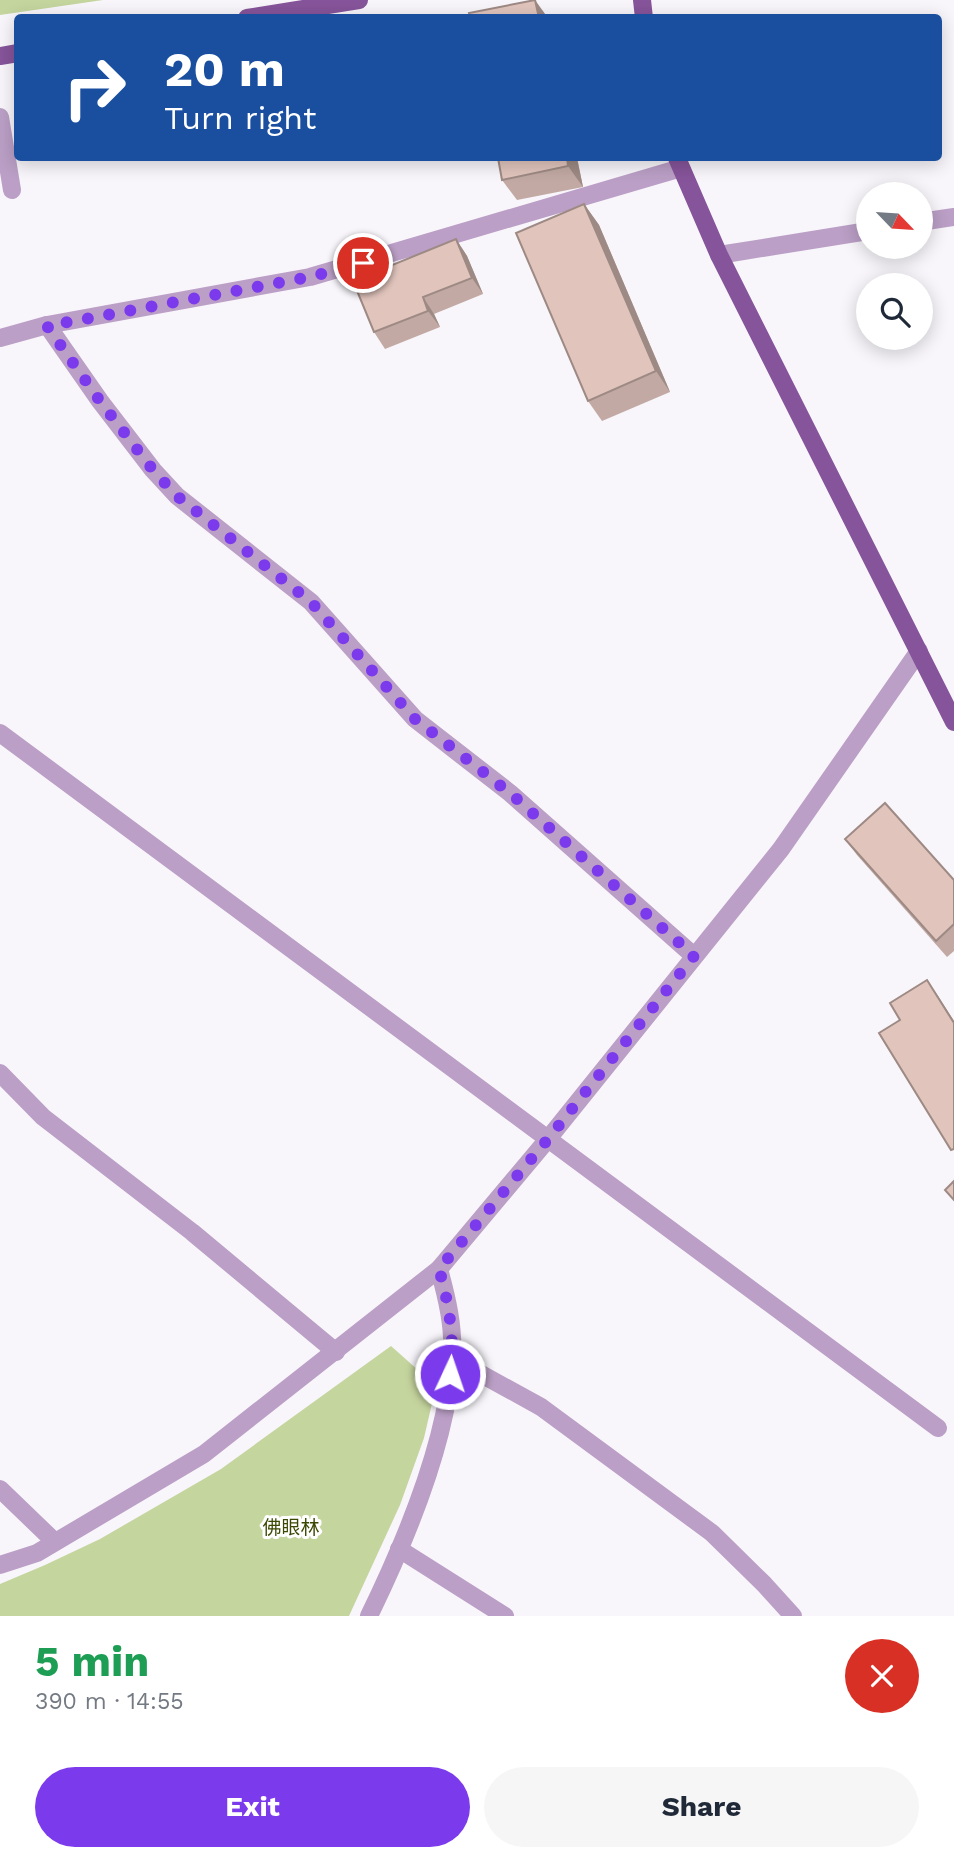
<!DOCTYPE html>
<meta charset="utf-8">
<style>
body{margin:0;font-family:"Work Sans","Noto Sans SC",sans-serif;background:#f6f6f7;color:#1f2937;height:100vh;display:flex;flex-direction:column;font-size:26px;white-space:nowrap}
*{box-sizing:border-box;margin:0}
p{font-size:23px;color:#747a83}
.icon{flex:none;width:38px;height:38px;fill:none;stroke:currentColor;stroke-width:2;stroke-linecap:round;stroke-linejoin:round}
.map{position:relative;height:1616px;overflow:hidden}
.panel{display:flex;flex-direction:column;background:#fff;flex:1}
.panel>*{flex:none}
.hud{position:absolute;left:14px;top:14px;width:928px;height:147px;border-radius:7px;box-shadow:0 4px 18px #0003;background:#1a4fa0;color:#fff;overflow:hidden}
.needle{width:46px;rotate:115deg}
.controls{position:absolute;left:856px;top:182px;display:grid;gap:14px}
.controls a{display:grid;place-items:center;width:77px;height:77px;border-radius:50%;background:#fff;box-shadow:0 4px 18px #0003;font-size:35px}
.pin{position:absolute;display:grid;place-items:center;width:60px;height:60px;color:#fff;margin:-30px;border:4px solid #fff;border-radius:50%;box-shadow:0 2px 7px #0007}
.me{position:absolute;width:77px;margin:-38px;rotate:3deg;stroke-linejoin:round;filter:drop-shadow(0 0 5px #0008)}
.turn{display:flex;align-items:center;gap:24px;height:147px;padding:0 35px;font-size:32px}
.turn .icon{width:91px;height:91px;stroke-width:2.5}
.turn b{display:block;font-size:49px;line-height:60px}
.round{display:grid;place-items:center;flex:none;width:74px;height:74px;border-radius:37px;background:#f6f6f7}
.summary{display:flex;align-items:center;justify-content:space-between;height:119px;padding:0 35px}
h1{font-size:42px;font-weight:700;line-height:52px;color:#1e9e55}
.button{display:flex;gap:14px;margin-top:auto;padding:14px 35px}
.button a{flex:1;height:80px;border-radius:42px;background:#7c3aed;color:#fff;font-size:28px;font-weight:700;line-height:80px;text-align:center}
.button a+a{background:#f6f6f7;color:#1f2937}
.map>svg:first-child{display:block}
.green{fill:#c5d59e}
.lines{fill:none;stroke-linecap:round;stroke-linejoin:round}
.minor{stroke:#bb9fc6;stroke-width:18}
.major{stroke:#86549a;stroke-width:18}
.wall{fill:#c2a9a3}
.shaded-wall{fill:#9e8a84}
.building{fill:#e1c5bd;stroke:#9e8a84;stroke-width:2}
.route{stroke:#7c3aed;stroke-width:12;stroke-dasharray:0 21.6}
.labels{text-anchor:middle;stroke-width:6;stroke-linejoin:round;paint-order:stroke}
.park-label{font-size:19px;fill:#3a4802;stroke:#fff}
</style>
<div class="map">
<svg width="954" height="1616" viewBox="0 0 954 1616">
<rect width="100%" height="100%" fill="#f8f6fb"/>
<g class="green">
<polygon points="0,0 103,0 0,15"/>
<polygon points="391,1346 436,1386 424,1438 400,1505 349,1616 0,1616 0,1584 45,1565 100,1539 221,1469"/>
</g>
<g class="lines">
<g class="minor">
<polyline points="0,117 12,190"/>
<polyline points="920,222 954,217"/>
<polyline points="719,255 868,231"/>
<polyline points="47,325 100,401 153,470 177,496 311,602 415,719 510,793 694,956"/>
<polyline points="0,338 47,325 310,277 681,168"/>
<polyline points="0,733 938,1428"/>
<polyline points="0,1073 43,1117 192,1232 336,1352"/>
<polyline points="452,1358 541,1407 712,1533 764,1584 793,1616"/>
<polyline points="0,1489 55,1542"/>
<polyline points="399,1549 505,1616"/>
<polyline points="0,1565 37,1553 204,1454 439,1269 548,1139 781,849 919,651"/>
<path d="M369 1616C405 1542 448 1440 452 1358 454 1327 447 1298 439 1269"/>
</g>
<g class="major">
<polyline points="642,0 644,18"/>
<polyline points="247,18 359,0"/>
<polyline points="0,56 18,53"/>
<polyline points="677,158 719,255 954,722"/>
</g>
</g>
<g class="wall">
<polygon points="577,158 583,187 517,200 502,180"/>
<polygon points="584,204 599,225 670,392 602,421 588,401"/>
<polygon points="456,239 467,256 483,294 434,314 440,327 385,349 374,332"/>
<polygon points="845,839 954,880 954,951 947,957 857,855"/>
</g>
<g class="shaded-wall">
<polygon points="535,0 548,18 539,18"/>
<polygon points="567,158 577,158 583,187 568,166"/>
<polygon points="584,204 599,225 670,392 656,371"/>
<polygon points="456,239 467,256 483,294 472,278"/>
<polygon points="423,297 434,314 440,327 428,311"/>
<polygon points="927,980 938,996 954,1021 954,1023"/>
</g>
<g class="building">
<polygon points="535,0 539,18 470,18 469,13"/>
<polygon points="498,158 567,158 568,166 502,180"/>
<polygon points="584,204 656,371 588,401 516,233"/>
<polygon points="456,239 472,278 423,297 428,311 374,332 353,281"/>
<polygon points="885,803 954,880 954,924 936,941 845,839"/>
<polygon points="927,980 954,1023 954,1149 951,1150 879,1033 900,1020 890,1003"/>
<polygon points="954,1181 954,1200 945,1190"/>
</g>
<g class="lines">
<path class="route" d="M363 263 310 277 47 326 100 401 153 470 177 496 311 602 415 719 510 793 694 956 548 1139 439 1269C449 1304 455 1338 450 1374"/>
</g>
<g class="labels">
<g class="park-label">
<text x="291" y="1534">佛眼林</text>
</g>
</g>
</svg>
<div class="controls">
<a><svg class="needle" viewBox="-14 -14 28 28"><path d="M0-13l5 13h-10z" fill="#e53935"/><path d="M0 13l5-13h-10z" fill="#747a83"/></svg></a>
<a><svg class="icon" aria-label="search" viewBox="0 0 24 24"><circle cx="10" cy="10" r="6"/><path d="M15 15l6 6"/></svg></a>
</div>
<div class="pin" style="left:363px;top:263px;background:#d93025"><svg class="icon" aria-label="arrive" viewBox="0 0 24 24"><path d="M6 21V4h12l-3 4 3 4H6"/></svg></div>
<svg class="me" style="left:450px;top:1374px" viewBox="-20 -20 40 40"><circle r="17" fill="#7c3aed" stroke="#fff" stroke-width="3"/><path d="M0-11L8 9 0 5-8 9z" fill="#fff"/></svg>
<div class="hud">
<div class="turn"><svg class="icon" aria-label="right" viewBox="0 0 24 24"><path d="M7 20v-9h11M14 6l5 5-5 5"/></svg><div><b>20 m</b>Turn right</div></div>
</div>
</div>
<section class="panel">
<div class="summary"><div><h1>5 min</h1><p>390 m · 14:55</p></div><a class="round" style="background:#d93025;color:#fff"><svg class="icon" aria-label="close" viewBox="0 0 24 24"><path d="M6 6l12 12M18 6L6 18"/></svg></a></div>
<div class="button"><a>Exit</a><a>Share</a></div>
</section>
